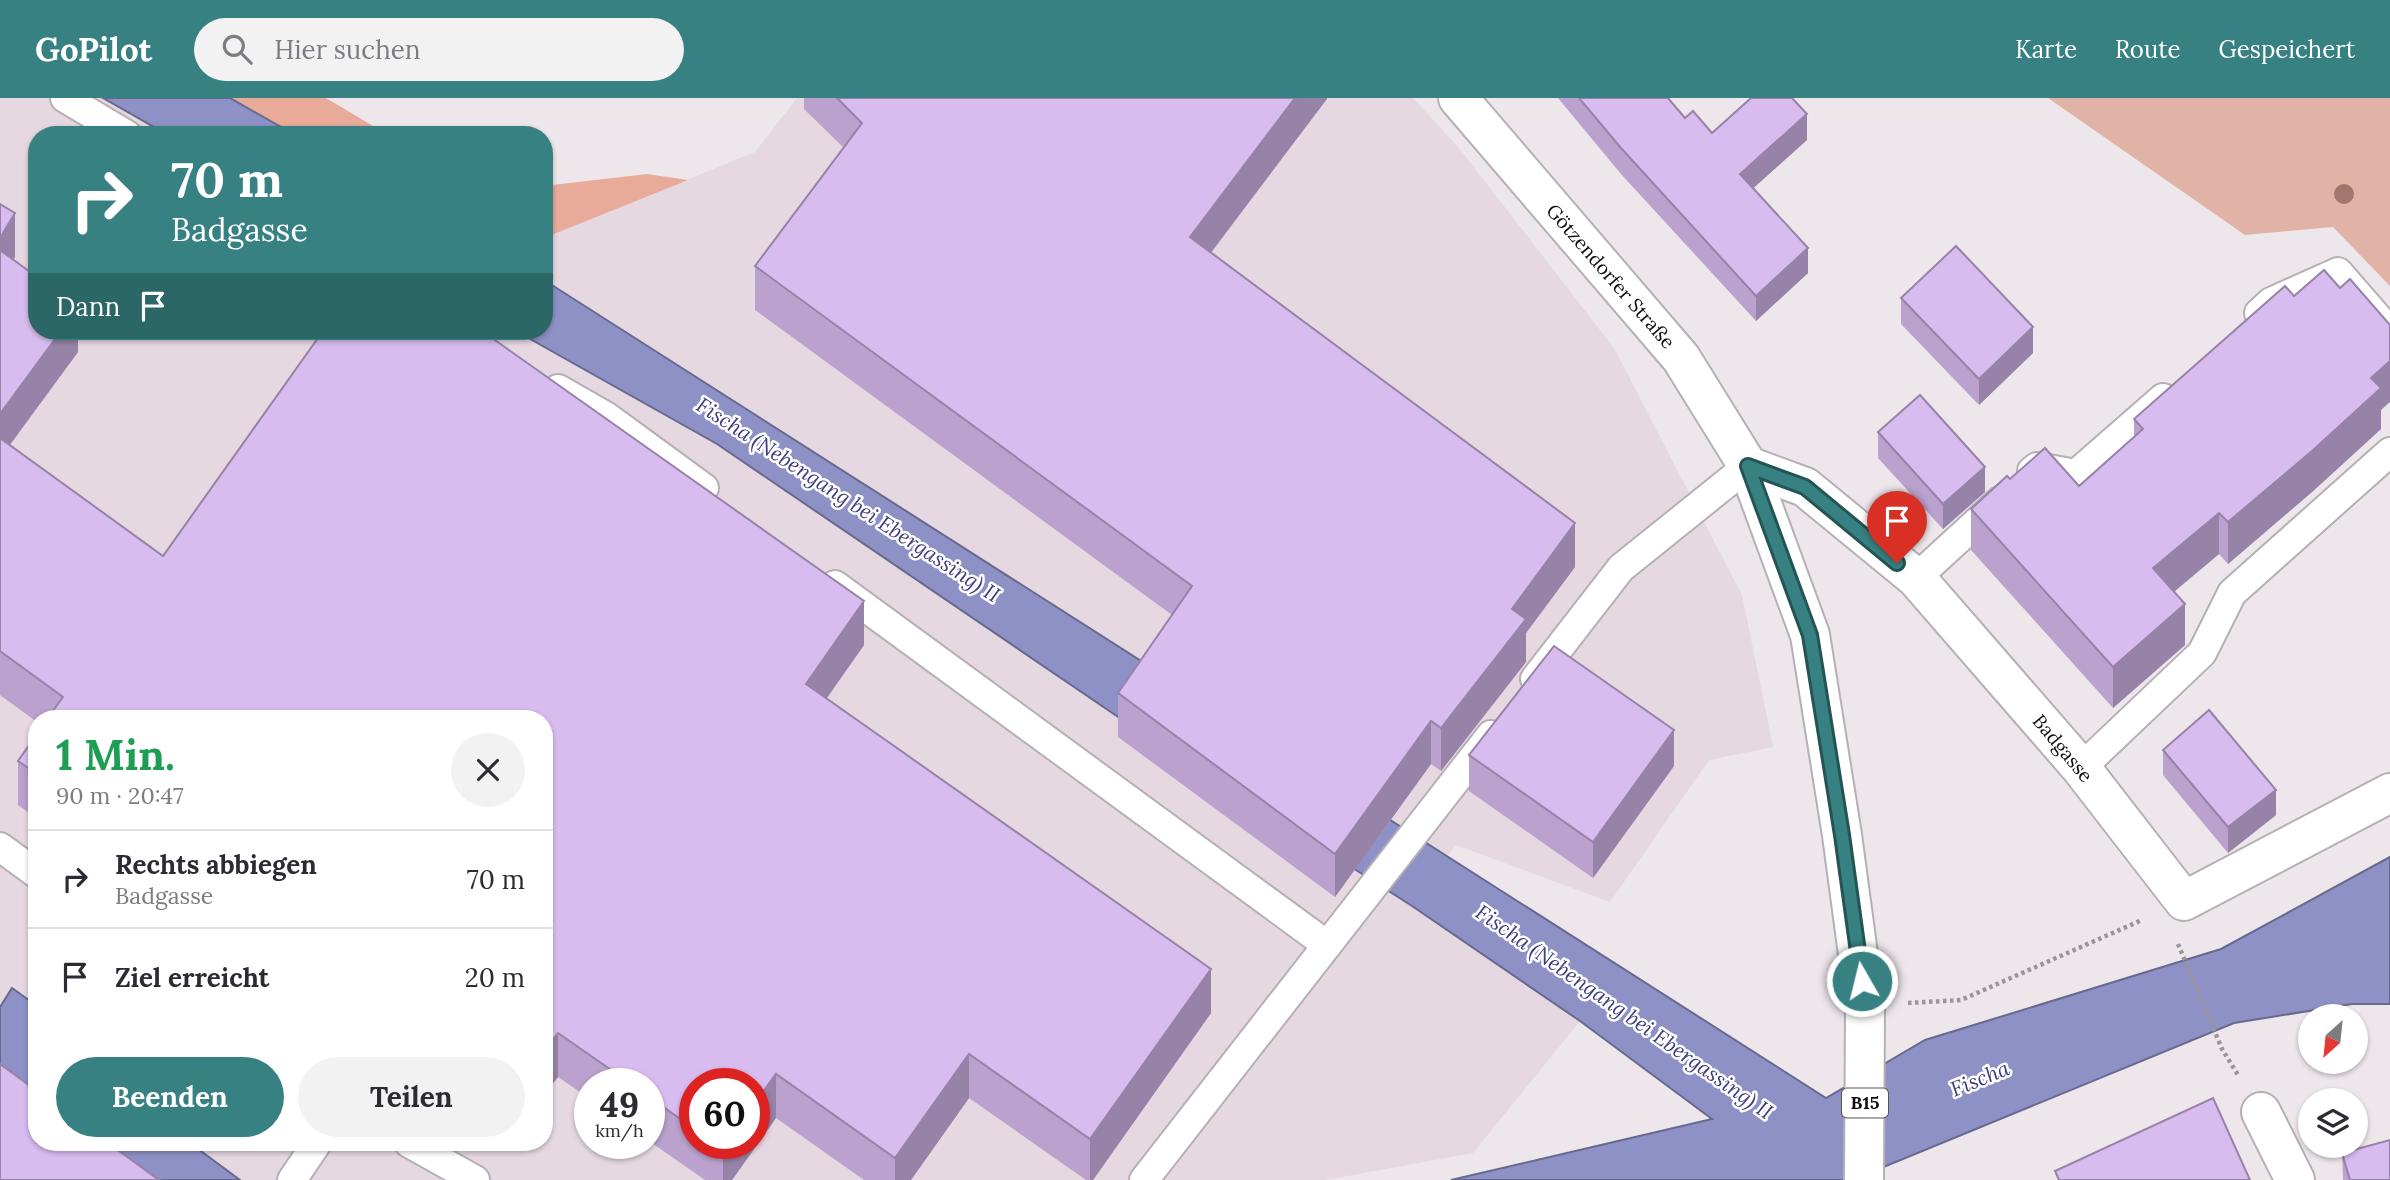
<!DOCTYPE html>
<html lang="de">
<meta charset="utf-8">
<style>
body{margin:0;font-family:Lora,serif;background:#f2f2f3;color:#2b2b33;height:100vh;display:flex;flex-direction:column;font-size:26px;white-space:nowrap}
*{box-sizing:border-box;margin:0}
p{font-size:23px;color:#7c7c81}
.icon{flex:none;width:38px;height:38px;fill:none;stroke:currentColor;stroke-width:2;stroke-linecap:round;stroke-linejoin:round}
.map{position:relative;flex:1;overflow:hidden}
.details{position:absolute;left:28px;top:612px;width:525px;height:441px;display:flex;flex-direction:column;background:#fff;border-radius:28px;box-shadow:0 2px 5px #0004}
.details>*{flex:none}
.banner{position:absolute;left:28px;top:28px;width:525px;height:214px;border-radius:28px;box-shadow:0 2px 5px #0004;background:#388182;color:#fff;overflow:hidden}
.needle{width:46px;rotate:207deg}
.tools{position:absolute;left:2298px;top:906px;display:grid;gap:14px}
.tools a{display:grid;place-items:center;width:70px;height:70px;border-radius:50%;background:#fff;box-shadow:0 2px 5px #0004;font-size:35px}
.speed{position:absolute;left:574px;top:970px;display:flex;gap:14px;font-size:35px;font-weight:700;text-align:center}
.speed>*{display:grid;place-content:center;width:91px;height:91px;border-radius:50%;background:#fff;box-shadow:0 2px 5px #0004;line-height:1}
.speed small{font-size:18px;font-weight:400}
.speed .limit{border:10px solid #d22;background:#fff;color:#111}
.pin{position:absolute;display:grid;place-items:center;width:60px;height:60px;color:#fff;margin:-72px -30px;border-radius:50% 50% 50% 0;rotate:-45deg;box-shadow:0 0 7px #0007}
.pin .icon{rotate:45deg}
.me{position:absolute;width:77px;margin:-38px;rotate:352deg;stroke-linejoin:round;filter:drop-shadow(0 0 5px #0008)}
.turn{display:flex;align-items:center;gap:24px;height:147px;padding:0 28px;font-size:32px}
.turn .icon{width:91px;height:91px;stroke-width:2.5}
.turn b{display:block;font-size:49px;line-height:60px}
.then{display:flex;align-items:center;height:66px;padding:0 28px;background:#0003;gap:14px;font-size:26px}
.round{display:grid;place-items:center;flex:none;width:74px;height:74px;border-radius:37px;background:#f2f2f3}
.overview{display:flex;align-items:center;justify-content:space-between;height:119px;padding:0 28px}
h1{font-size:42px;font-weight:700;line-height:52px;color:#1e9e55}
.primary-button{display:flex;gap:14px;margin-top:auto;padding:14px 28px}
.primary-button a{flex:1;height:80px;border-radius:42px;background:#388182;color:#fff;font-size:28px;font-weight:700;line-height:80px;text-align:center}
.primary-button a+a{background:#f2f2f3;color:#2b2b33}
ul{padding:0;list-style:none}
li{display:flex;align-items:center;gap:21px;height:98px;padding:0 28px;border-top:2px solid #e1e1e2}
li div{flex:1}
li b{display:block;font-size:26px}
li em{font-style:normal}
header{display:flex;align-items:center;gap:42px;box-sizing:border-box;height:98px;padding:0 35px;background:#388182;color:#fff}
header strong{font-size:33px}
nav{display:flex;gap:38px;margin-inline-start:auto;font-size:24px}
.search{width:490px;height:63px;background:#f2f2f3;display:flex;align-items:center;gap:18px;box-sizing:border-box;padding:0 24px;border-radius:38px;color:#7c7c81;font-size:26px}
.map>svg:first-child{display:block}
.built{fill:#e6d8e1;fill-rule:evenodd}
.green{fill:#e1b3a7}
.forest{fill:#e8aa99}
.water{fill:#8e91c6;stroke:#68698f;stroke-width:2}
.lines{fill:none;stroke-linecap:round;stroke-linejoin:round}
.service-casing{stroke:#b6b0b4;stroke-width:32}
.minor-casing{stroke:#b6b0b4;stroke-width:42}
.primary-casing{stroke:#b6b0b4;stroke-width:42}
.path{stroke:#9b9599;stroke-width:4.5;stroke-dasharray:3.5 3.5;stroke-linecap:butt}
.service{stroke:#fff;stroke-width:28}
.minor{stroke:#fff;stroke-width:38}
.primary{stroke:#fff;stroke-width:38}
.tree{fill:#a2776e}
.wall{fill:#baa1ce;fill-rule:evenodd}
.shaded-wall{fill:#9783a7}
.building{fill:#d8bbef;stroke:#9783a7;stroke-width:2}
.route-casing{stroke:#245454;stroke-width:18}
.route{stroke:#388182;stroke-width:12}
.labels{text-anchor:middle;stroke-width:5;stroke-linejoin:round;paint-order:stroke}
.shield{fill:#fff;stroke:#575556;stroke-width:2}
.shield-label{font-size:18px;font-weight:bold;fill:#0f0c0e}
.street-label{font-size:19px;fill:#0f0c0e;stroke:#fff}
.water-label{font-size:21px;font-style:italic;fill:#3f3d7f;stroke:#fff}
</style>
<header>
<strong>GoPilot</strong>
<div class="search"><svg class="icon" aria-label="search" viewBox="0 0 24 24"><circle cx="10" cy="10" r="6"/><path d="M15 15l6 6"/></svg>Hier suchen</div>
<nav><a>Karte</a><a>Route</a><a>Gespeichert</a></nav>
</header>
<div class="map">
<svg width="2390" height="1082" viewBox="0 0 2390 1082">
<rect width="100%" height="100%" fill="#ede6eb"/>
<path class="built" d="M0 0H230L295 37H37V233H544V140L755 54 797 0H1413L1459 50 1614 250 1742 497 1773 649 1709 662 1610 804 1456 747 1412 807 1580 923 1473 1055 1326 1082H0ZM37 621H544V1045H37ZM590 985H649V1045H590ZM695 985H754V1045H695Z"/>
<polygon class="green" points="2048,0 2390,0 2390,188 2333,129 2245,137"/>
<g class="forest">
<polygon points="230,0 326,0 388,37 295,37"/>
<polygon points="647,76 688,82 544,140 544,88"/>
</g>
<g class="water">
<polygon points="103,0 230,0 295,37 168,37"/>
<polygon points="544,182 1826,1000 1925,942 2221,851 2390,759 2390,906 2352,906 2234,925 1852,1082 1451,1082 1712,1021 1580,923 1412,808 1127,625 717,346 516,233 544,233"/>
<polygon points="12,890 37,908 37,1022 0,995 0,909"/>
<polygon points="68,1045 190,1045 240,1082 119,1082"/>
</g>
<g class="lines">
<g class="service-casing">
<g id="service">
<polyline points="65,0 127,37"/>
<polyline points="2259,215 2271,204 2338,174 2390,234"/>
<polyline points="558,291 607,319 704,390"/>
<polyline points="2032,373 2037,369 2076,376 2163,300"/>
<polyline points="1916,480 2000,403"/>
<polyline points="835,487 1327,847"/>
<polyline points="1535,581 1621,470 1748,368"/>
<polyline points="2081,670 2202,555 2232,495 2390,354"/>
<polyline points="0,749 37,776"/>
<polyline points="409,1045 475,1082"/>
<polyline points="292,1082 317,1045"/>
<polyline points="1144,1082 1491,637"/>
</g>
</g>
<g class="minor-casing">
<g id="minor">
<polyline points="1748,368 1805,389 1916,480 2081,670 2184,803 2390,695"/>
<polyline points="2261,1014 2295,1082"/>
</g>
</g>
<g class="primary-casing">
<polyline id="primary" points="1458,0 1681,260 1748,368 1810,537 1842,737 1865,908 1864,1082"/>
</g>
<g class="path">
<polyline points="2178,846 2222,951 2238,977"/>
<polyline points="1908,905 1961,902 2142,822"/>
</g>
<use href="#service" class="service"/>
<use href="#minor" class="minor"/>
<use href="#primary" class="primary"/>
</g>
<circle class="tree" cx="2344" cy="96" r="10"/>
<g class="wall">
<polygon points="804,0 1327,0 1211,155 1575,469 1526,535 1526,564 1441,673 1431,666 1335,799 1118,639 1118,595 1172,517 755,212 755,168 844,50 804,11"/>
<polygon points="1558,0 1668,0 1685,20 1712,35 1807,42 1753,90 1808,175 1756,223 1621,76"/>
<path d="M0 106 15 159 13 162 78 233V254L10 347 163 458 864 547 826 600 1211 915 1093 1082H1086L969 1000 911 1082H864L776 1020 732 1082H705L649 1043V985H590V1001L558 979 544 997V621H37V624L0 597ZM695 985 754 1045H695Z"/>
<polygon points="1901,200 2033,255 1979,307 1901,226"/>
<polygon points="2381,312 2381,331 2312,394 2228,466 2219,456 2174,494 2185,547 2113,610 1971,452 1971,411 2010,381 2079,388 2134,338 2134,321"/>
<polygon points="1878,334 1985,394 1943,431 1878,360"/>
<polygon points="37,636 37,720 18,707 18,663"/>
<polygon points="2163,652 2276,717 2228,755 2163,677"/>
<polygon points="1469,657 1674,668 1593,780 1469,693"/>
<polygon points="495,1045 511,1045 505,1052"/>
<polygon points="2342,1055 2390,1082 2343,1082"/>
</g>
<g class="shaded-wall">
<polygon points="1295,0 1327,0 1327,1 1190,182 1190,139"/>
<polygon points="1807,16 1807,42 1740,102 1740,76"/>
<polygon points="15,115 15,159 0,184 0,140"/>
<polygon points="1808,150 1808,175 1756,223 1756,198"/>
<polygon points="2033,229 2033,255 1979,307 1979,281"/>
<polygon points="61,233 78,233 78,254 0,360 0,316"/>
<polygon points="2390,263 2390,304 2381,312 2381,331 2312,394 2228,466 2228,424 2371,280"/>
<polygon points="1985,369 1985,394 1943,431 1943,406"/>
<polygon points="2219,415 2219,456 2153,511 2153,470"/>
<polygon points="1575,425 1575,469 1526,535 1526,564 1441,673 1441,630 1512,511"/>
<polygon points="864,503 864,547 806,630 806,586"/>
<polygon points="2185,506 2185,547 2113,610 2113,569"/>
<polygon points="1431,623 1431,666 1335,799 1335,756"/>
<polygon points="1674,632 1674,668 1593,780 1593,744"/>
<polygon points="2276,692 2276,717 2228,755 2228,729"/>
<polygon points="1211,871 1211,915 1093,1082 1090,1082 1090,1041"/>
<polygon points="558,935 558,979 544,997 544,953"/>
<polygon points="969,956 969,1000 911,1082 895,1082 895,1060"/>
<polygon points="776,976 776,1020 732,1082 723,1082 723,1051 727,1045 754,1045 754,1006"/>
<polygon points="505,1045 511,1045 505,1052"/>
</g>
<g class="building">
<polygon points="837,0 1295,0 1190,139 1575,425 1512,511 1526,521 1441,630 1431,623 1335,756 1118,595 1192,488 755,168 862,25"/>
<polygon points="1579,0 1668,0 1685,20 1693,13 1712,35 1751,0 1792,0 1807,16 1740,76 1808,150 1756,198 1621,50"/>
<polygon points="0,106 15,115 0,140"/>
<polygon points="1956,148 2033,229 1979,281 1901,200"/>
<polygon points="0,152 37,179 37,233 61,233 0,316"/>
<polygon points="2324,172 2340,190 2350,181 2390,227 2390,263 2371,280 2381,290 2312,353 2228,424 2219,415 2153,470 2185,506 2113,569 1971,411 2007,378 2010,381 2045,350 2079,388 2143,331 2134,321 2285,188 2294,198"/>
<polygon points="323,233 482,233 864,503 806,586 1211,871 1090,1041 969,956 895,1060 776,976 754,1006 754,985 695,985 695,1031 649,999 649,985 630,985 558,935 544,953 544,621 47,621 63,599 0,553 0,340 163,458"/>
<polygon points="1920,297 1985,369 1943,406 1878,334"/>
<polygon points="1554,548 1674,632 1593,744 1469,657"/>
<polygon points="2209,612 2276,692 2228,729 2163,652"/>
<polygon points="37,636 37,676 18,663"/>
<polygon points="0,966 37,993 37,1045 108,1045 159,1082 0,1082"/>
<polygon points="2213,1000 2250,1082 2059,1082 2055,1073"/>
<polygon points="2390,1042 2390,1082 2350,1082 2342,1055"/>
<polygon points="714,1045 727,1045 723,1051"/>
</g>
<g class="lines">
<g class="route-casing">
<polyline id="route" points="1862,883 1842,737 1810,537 1748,368 1805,389 1897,465"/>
</g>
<use href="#route" class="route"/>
</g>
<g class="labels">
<rect class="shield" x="1842" y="990.5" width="46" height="29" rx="5"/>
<g class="shield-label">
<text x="1865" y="1011">B15</text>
</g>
<g class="street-label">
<text transform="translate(1611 178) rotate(49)" y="7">Götzendorfer Straße</text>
<text transform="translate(2063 650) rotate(50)" y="7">Badgasse</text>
</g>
<g class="water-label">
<text transform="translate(848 402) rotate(33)" y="7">Fischa (Nebengang bei Ebergassing) II</text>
<text transform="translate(1624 914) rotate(35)" y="7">Fischa (Nebengang bei Ebergassing) II</text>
<text transform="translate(1980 981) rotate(-22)" y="7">Fischa</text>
</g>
</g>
</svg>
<div class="tools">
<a><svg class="needle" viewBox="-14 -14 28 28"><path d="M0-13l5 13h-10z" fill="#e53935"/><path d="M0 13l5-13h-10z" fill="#7c7c81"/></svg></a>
<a><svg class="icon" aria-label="layers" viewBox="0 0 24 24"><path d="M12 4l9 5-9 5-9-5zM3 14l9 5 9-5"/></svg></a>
</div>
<div class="speed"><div>49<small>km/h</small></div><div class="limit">60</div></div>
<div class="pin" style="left:1897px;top:465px;background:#d93025"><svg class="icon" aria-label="arrive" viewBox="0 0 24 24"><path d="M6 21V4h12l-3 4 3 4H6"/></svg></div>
<svg class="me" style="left:1862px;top:883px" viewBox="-20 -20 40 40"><circle r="17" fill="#388182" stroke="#fff" stroke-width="3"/><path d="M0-11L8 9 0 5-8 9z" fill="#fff"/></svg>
<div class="banner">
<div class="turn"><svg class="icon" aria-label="right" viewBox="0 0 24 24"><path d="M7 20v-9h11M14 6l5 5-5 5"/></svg><div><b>70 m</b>Badgasse</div></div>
<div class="then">Dann<svg class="icon" aria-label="arrive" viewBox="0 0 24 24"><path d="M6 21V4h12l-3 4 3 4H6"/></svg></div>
</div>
<section class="details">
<div class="overview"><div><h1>1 Min.</h1><p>90 m · 20:47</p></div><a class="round"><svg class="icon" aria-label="close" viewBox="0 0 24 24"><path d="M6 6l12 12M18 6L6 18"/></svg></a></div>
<ul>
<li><svg class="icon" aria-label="right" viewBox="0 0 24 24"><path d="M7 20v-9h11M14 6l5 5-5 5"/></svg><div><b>Rechts abbiegen</b><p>Badgasse</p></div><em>70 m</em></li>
<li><svg class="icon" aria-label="arrive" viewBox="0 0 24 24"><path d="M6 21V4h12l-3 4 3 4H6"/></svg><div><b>Ziel erreicht</b></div><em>20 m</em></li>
</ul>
<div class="primary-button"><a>Beenden</a><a>Teilen</a></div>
</section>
</div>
